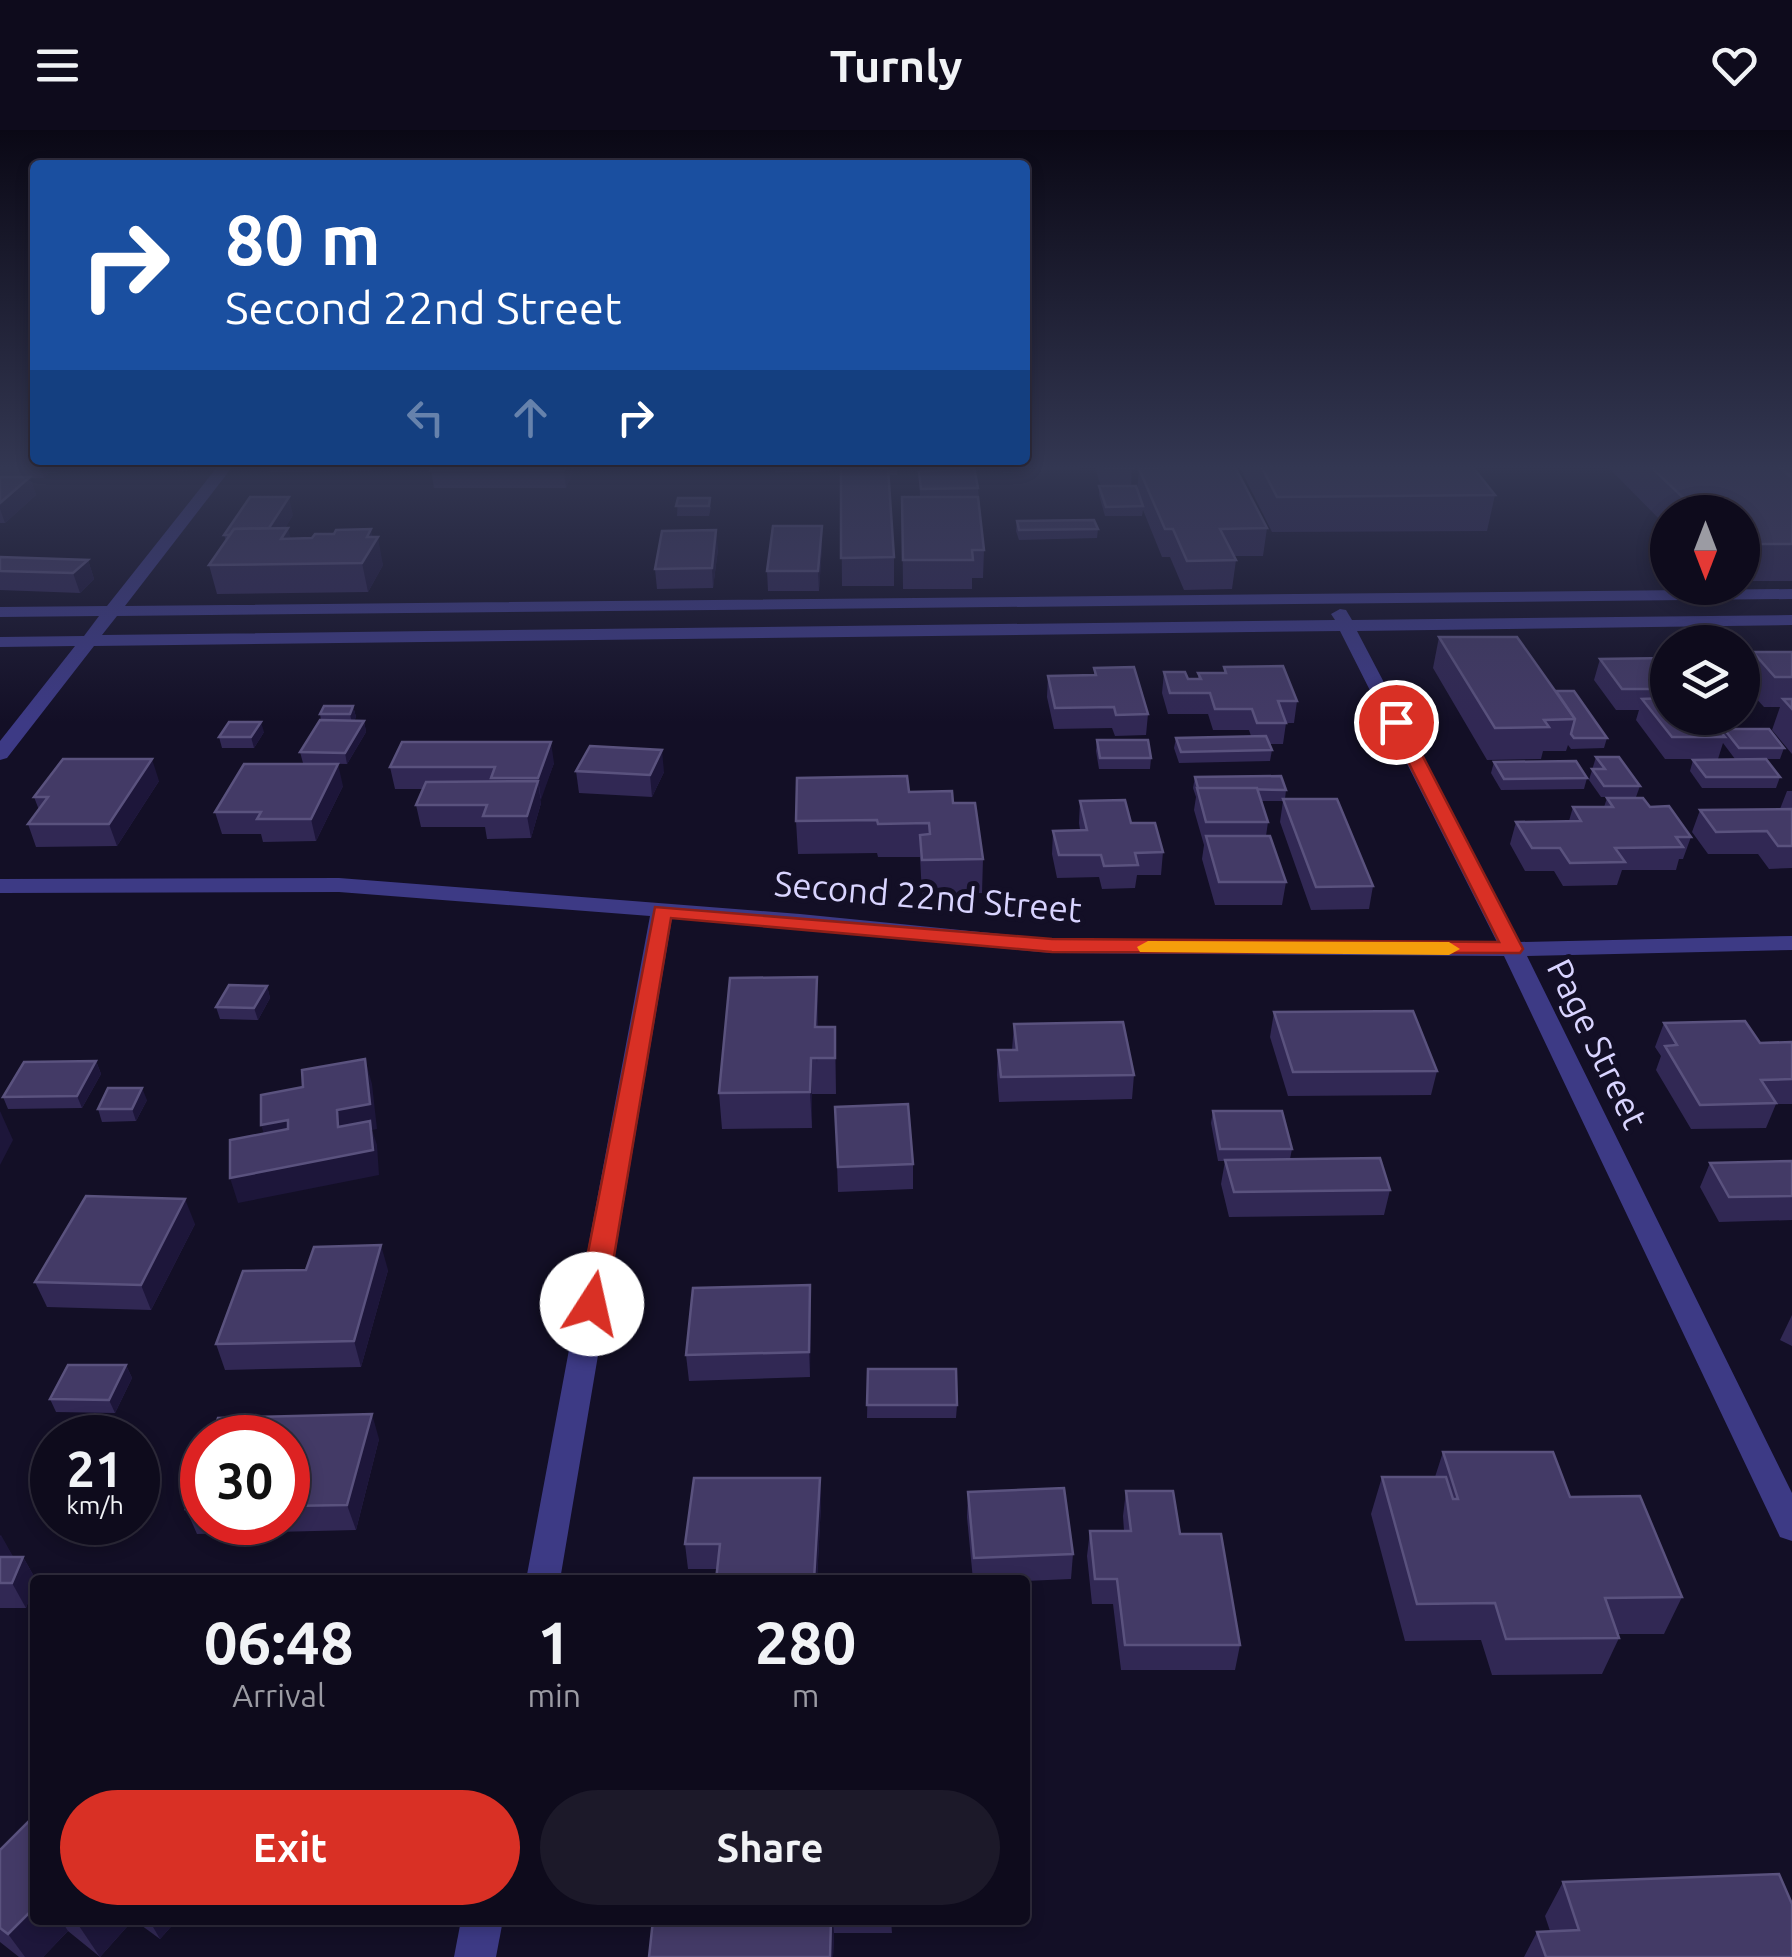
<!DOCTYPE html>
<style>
body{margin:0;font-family:Ubuntu,sans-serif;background:#1c1929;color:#f1f3f6;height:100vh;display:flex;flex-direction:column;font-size:38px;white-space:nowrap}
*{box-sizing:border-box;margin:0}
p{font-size:32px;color:#9b9ba3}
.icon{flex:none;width:55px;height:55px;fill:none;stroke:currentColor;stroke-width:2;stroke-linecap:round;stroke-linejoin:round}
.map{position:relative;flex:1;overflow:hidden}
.details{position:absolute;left:30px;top:1445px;width:1000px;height:350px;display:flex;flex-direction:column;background:#0e0b1c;border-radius:10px;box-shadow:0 5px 15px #0003,0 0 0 2px #2e2b3b}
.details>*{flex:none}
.top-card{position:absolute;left:30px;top:30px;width:1000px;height:305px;border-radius:10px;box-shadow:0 5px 15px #0003,0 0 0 2px #2e2b3b;background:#1a4fa0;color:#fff;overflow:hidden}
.needle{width:65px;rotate:180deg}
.buttons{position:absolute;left:1650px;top:365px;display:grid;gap:20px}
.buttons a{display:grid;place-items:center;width:110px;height:110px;border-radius:50%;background:#0e0b1c;box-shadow:0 5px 15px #0003,0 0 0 2px #2e2b3b;font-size:50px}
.speed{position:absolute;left:30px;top:1285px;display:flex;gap:20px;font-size:50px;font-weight:700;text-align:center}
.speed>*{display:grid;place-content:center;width:130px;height:130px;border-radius:50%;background:#0e0b1c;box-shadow:0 5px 15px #0003,0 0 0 2px #2e2b3b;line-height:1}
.speed small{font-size:25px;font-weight:400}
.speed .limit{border:15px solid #d22;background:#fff;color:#111}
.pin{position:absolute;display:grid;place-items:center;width:85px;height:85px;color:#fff;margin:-42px;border:5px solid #fff;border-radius:50%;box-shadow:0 2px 10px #0007}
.me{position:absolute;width:110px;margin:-55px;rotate:10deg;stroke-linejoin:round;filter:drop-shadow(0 0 8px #0008)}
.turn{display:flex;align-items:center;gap:35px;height:210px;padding:0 30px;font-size:45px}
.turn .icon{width:130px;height:130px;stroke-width:2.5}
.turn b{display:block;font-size:70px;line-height:85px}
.lanes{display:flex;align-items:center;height:95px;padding:0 30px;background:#0003;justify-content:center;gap:50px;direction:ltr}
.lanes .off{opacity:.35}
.eta{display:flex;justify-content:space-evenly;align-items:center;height:170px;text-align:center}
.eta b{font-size:60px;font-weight:700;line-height:70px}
.primary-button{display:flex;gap:20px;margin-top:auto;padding:20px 30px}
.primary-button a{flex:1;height:115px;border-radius:60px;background:#d93025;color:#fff;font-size:40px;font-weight:700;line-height:115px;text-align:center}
.primary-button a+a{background:#1c1929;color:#f1f3f6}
header{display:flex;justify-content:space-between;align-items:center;height:130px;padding:0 30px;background:#0e0b1c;font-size:45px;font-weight:700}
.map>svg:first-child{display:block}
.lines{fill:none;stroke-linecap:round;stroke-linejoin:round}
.minor{fill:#3d3a85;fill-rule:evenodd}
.wall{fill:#312854}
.shaded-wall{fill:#1d163a}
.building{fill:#433a66;stroke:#5a527e;stroke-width:2.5}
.route{fill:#d93025;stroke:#8d1f18;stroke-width:2.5}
.slow{fill:#f59e0b}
.labels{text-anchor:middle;stroke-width:10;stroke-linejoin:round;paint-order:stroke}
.street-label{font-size:35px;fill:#d9d4ff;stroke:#130f26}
</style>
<header><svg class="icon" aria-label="menu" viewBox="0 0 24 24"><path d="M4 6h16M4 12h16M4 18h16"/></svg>Turnly<svg class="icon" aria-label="heart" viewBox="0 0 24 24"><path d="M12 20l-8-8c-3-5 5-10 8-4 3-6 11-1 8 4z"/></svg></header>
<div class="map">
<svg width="1792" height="1827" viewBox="0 0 1792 1827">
<rect width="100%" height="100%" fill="#130f26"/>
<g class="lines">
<g class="minor">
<polygon points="218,336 233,336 125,476 1792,459 1792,469 117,486 102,505 1335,490 1331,484 1340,479 1346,480 1352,490 1792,485 1792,495 1357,501 1520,812 1792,806 1792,820 1527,826 1792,1363 1792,1411 1780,1407 1504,826 1052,823 672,788 560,1450 526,1450 650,786 339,762 0,763 0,749 339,748 800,784 1052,809 1497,812 1340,501 94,516 7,628 0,630 0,611 75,516 0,517 0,507 84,506 99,486 0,487 0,477 107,476"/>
<polygon points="461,1790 503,1790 496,1827 454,1827"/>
</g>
</g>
<g class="wall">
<polygon points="0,336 57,336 44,348 30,348 36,365 5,393 0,393"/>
<polygon points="176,336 194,336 188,341 178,341"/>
<polygon points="269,336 374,336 371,341 270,342"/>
<polygon points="774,336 831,336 831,341 775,343"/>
<polygon points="850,336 897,336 897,345 889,345 894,427 894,456 842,456 841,338 850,338"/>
<polygon points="949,336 970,336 978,358 984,420 983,448 972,448 972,459 903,459 902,367 920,367 919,342 949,339"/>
<polygon points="1034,336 1079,336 1079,339 1035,339"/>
<polygon points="1094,336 1132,336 1131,356 1137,360 1139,339 1150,338 1150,336 1207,336 1267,398 1263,426 1234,426 1236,430 1232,459 1184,460 1170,427 1162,427 1143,380 1142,386 1105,386 1099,365 1099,356 1101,356"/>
<polygon points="1239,336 1472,336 1495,365 1487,401 1272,402"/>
<polygon points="1607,336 1792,336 1792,451 1742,451 1742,382 1668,382 1668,398"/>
<polygon points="431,340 574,340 566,358 434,358"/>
<polygon points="678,368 711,377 709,386 677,386"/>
<polygon points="293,385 285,398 291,409 373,407 383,435 368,462 217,464 209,435 226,411 224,405"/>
<polygon points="1017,391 1098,399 1097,408 1019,410 1016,401"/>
<polygon points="822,396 822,415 819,461 768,461 767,441"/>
<polygon points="718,419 713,458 657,459 655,439"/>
<polygon points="0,427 88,430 94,449 80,463 0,460"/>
<polygon points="1439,507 1607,608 1604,618 1571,619 1568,615 1566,621 1543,621 1541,629 1487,630 1433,538"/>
<polygon points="1753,522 1792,522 1792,624 1772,600 1780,577 1764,577 1742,553"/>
<polygon points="1668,528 1668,588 1724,588 1722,594 1715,594 1722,603 1724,599 1784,618 1780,629 1735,629 1723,613 1718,629 1665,629 1636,590 1639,580 1616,580 1594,550 1600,529"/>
<polygon points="1224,537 1297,571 1294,593 1286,593 1283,614 1270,614 1272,620 1270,631 1179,633 1174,618 1176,608 1251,606 1249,600 1213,600 1208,584 1168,584 1162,563 1164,542 1188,549 1198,549 1198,543 1224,543"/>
<polygon points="1094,538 1148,584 1146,605 1115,606 1112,598 1054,599 1047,567 1048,546 1094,545"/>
<polygon points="353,576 356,587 354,591 364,591 366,602 347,634 303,633 300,622 321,590 320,584"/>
<polygon points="264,602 254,618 222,618 219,607"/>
<polygon points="1097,610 1151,628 1150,639 1099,639 1096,621"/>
<polygon points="1596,627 1640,656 1636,667 1601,667 1589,650"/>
<polygon points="1693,630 1780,647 1776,658 1702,658 1690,641"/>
<polygon points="1494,632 1587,648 1584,659 1501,660 1491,643"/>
<polygon points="554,633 540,670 541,673 531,708 487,709 485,697 421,697 416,675 423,659 395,659 390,637"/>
<polygon points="576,641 664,642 652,667 579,663"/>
<polygon points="1195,647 1286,660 1285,669 1373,756 1369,779 1311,780 1280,692 1283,671 1261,671 1268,692 1266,706 1286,752 1282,775 1215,775 1202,729 1204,715 1194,680 1196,667 1193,658"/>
<polygon points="159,651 117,716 36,717 28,694 39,680 34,667"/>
<polygon points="343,656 316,711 263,712 261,704 222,704 215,682"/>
<polygon points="1787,661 1792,661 1792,738 1769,739 1758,724 1708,724 1692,702 1700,680 1780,679"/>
<polygon points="909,662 953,673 983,729 982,763 922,764 920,727 878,727 877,723 798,724 796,691"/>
<polygon points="1607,668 1650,677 1691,707 1683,729 1679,729 1676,740 1622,740 1617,755 1563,756 1554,741 1525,741 1510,714 1516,692 1569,691 1573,677 1604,677"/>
<polygon points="1080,671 1131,693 1163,722 1161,745 1137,745 1135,758 1102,759 1099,747 1057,748 1052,724 1053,701 1080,700 1079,693"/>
<polygon points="817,847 818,897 835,897 836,964 812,964 812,998 722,999 719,963"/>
<polygon points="267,856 270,868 258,890 220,889 216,877"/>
<polygon points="1274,882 1437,941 1431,965 1288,966 1270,907"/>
<polygon points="1664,893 1760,913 1792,912 1792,974 1776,974 1766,998 1691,999 1656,940 1661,926 1655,917"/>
<polygon points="1014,894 1134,945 1132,969 999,972 997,945 998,920 1012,920"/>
<polygon points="96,931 101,944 82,978 8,979 3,967"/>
<polygon points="147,970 136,991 102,992 98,979"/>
<polygon points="835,977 913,1034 913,1059 838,1062"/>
<polygon points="1213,981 1292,1019 1290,1029 1390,1060 1384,1085 1229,1087 1221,1054 1225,1031 1218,1031 1211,993"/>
<polygon points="1792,1031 1792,1090 1719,1092 1700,1057 1710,1033"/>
<polygon points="195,1094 151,1180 47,1177 35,1152"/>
<polygon points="306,1140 388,1140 361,1237 225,1240 216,1214"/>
<polygon points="810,1155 810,1247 689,1251 686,1225"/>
<polygon points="1792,1185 1792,1216 1780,1210"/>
<polygon points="126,1235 132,1248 115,1283 56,1282 50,1269"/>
<polygon points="868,1239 957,1275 956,1288 867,1288"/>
<polygon points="288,1308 379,1309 356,1400 197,1404 186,1379 202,1332 202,1392 288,1392"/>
<polygon points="1443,1322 1570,1367 1682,1467 1664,1504 1618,1504 1619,1508 1602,1544 1492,1545 1481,1510 1405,1511 1371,1384 1382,1347 1435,1347"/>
<polygon points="820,1348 821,1374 817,1450 716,1450 717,1439 688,1439 685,1414"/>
<polygon points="1126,1361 1180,1404 1240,1515 1235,1540 1121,1540 1113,1474 1092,1474 1087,1426 1090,1401 1124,1401 1123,1386"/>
<polygon points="968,1362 1073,1424 1071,1449 1025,1451 973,1450 967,1387"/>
<polygon points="0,1405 13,1427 23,1427 36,1450 26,1478 0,1478"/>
<polygon points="0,1720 35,1790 133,1790 100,1827 68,1801 43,1827 19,1827 0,1812"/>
<polygon points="1563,1752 1792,1827 1524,1827 1537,1802 1550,1801 1545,1786"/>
<polygon points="134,1790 177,1790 160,1809"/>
<polygon points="653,1790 891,1790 892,1803 834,1803 833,1827 649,1827"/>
</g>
<g class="shaded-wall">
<polygon points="40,336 57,336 44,348"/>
<polygon points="566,336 573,336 574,340 566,358 564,340"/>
<polygon points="30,347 36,365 5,393 0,379 0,373"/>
<polygon points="289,367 293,385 270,423 265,404"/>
<polygon points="822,396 822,415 819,461 818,441"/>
<polygon points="288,398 295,426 281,409"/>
<polygon points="371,399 374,413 378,407 383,435 368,462 362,433 367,407"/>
<polygon points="716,400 718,419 713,458 712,438"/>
<polygon points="88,430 94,449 80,463 73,443"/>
<polygon points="353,576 356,587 352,594 350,584"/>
<polygon points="364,591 366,602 347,634 345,623"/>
<polygon points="261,592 264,602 254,618 251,607"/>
<polygon points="551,612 554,633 541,670 538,648"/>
<polygon points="662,620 664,642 652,667 650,645"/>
<polygon points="152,629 159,651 117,716 109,694"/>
<polygon points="338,634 343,656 316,711 311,689"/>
<polygon points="538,651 541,673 531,708 527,686"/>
<polygon points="817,847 818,882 817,933 815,897"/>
<polygon points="267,856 270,868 258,890 254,878"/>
<polygon points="811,928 812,964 812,998 810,962"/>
<polygon points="365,929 372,954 377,999 372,1000 377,1015 379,1045 238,1073 230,1048 337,980"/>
<polygon points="96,931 101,944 82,978 77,966"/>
<polygon points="142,958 147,970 136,991 132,979"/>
<polygon points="0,981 13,1010 0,1035"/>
<polygon points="288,990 295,1014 269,1019 261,995"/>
<polygon points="185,1069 195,1094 151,1180 141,1155"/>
<polygon points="381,1115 388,1140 361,1237 354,1211"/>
<polygon points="810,1155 811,1181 810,1247 809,1222"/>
<polygon points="126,1235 132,1248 115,1283 109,1270"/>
<polygon points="372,1284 379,1309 356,1400 347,1375"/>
<polygon points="820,1348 821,1374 817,1450 814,1450"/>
<polygon points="1,1405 15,1430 0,1442 0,1407"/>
<polygon points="23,1427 36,1450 26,1478 12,1453"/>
<polygon points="35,1777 35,1790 61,1790 68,1801 43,1827 25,1827 8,1804"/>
<polygon points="80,1790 133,1790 100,1827 77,1793"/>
<polygon points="149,1790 177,1790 160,1809"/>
<polygon points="831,1790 833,1790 834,1803 833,1827 830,1827"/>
</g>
<g class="building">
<polygon points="433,336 566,336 564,340 431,340"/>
<polygon points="950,336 970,336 970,337 951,339"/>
<polygon points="1105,336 1132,336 1133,338 1106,338"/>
<polygon points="1156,336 1235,337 1267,398 1220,399 1236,430 1187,431 1173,399 1165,399 1139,339 1157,338"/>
<polygon points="1261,336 1472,336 1495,365 1277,367"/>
<polygon points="1650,336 1778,336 1792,348 1792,414 1742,414 1742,382 1698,382"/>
<polygon points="1780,336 1792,336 1792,346"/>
<polygon points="974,337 978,358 921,359 919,342"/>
<polygon points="841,338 888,338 894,427 841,428"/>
<polygon points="0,347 30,347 0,373"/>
<polygon points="1099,356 1136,356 1143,376 1106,377"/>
<polygon points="250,367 289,367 269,398 234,399 230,405 224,405"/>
<polygon points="902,367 978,367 984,420 972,420 973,430 903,430"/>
<polygon points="678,368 710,368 709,376 676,376"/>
<polygon points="1094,390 1098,399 1019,400 1017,391"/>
<polygon points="773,396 822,396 818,441 767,441"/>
<polygon points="288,398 281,409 312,408 315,404 334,404 336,400 371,399 367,407 378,407 362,433 209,435 234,399"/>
<polygon points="716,400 712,438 655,439 662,401"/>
<polygon points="0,427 88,430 73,443 0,441"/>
<polygon points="1439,507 1517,507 1575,589 1544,590 1549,597 1495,598"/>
<polygon points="1753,522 1792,522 1792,547 1775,547"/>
<polygon points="1668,528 1668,559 1622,559 1600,529"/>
<polygon points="1283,536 1297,571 1278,571 1286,593 1257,593 1252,579 1215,579 1210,563 1170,563 1164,542 1185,542 1188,549 1201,549 1198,543 1226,543 1224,537"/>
<polygon points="1134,537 1148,584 1116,585 1114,577 1055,578 1048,546 1096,545 1094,538"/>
<polygon points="1556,561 1574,561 1607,608 1574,608 1571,604 1575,589"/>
<polygon points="1668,568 1668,588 1709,588 1725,607 1672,607 1642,569"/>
<polygon points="1783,569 1792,569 1792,579"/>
<polygon points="324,576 353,576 350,584 320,584"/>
<polygon points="320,590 364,591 345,623 300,622"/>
<polygon points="229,592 261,592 251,607 219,607"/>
<polygon points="1724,599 1769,599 1784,618 1739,618"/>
<polygon points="1266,606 1272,620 1181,622 1176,608"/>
<polygon points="1097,610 1148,610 1151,628 1100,628"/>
<polygon points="402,612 551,612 538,648 491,648 495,637 390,637"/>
<polygon points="590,616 662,620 650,645 576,641"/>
<polygon points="1596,627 1619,627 1640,656 1604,656 1592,639 1605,639"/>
<polygon points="63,629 152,629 109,694 28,694 48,667 34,667"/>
<polygon points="1766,629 1780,647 1706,647 1693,630"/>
<polygon points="1576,631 1587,648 1504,649 1494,632"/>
<polygon points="244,634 338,634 311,689 257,689 261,682 215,682"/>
<polygon points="907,646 909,662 952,661 953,673 975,673 983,729 922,730 920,705 930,704 929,693 878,694 877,690 796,691 797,648"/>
<polygon points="1281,646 1286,660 1198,658 1195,647"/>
<polygon points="538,651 527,686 483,686 487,675 416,675 426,652"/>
<polygon points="1197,658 1257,658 1268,692 1206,692"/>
<polygon points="1607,668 1643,668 1650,677 1669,676 1691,707 1676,707 1683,717 1615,718 1625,732 1570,733 1560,718 1532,718 1516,692 1581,691 1573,677 1613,677"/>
<polygon points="1283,669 1337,669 1373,756 1316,757"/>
<polygon points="1125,670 1131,693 1155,693 1163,722 1135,723 1138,735 1104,736 1101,725 1059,725 1053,701 1087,700 1080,671"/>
<polygon points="1792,679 1792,716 1778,716 1767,701 1716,702 1700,680"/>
<polygon points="1206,706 1270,706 1286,752 1219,752"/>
<polygon points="817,847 815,897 835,897 835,928 811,928 810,962 719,963 730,848"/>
<polygon points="229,855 267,856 254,878 216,877"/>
<polygon points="1413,881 1437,941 1293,942 1274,882"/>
<polygon points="1745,891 1760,913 1792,912 1792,949 1761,950 1776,973 1700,975 1665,916 1677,915 1664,893"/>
<polygon points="1123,892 1134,945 1001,947 998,920 1017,920 1014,894"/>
<polygon points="365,929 370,974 337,980 338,997 370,991 373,1020 230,1048 230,1010 288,999 288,990 261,995 261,965 303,957 302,940"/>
<polygon points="96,931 77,966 3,967 24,932"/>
<polygon points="108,958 142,958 132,979 98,979"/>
<polygon points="908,974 913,1034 838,1037 835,977"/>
<polygon points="1213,981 1282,981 1292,1019 1220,1019"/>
<polygon points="1380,1028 1390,1060 1234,1062 1225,1030"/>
<polygon points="1792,1031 1792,1066 1729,1067 1710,1033"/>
<polygon points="86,1066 185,1069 141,1155 35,1152"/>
<polygon points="381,1115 354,1211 216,1214 243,1141 306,1140 314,1117"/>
<polygon points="810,1155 809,1222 686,1225 693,1158"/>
<polygon points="68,1235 126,1235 109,1270 50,1269"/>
<polygon points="868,1239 956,1239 957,1275 867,1275"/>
<polygon points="372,1284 347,1375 288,1376 288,1308 211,1308 218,1288"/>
<polygon points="1443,1322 1553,1322 1570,1367 1640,1366 1682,1467 1605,1468 1619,1508 1506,1509 1495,1473 1417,1474 1382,1347 1446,1347 1453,1369 1458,1369"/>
<polygon points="202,1332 202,1379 186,1379"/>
<polygon points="694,1348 820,1348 814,1450 716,1450 720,1414 685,1414"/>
<polygon points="1064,1358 1073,1424 974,1428 968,1362"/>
<polygon points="1126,1361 1173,1361 1180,1404 1221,1404 1240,1515 1125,1515 1117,1449 1095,1449 1090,1401 1131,1401"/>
<polygon points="0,1427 23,1427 12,1453 0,1453"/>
<polygon points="35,1685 35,1777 8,1804 0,1798 0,1720"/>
<polygon points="1779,1744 1792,1774 1792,1827 1546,1827 1537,1802 1579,1800 1563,1752"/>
<polygon points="653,1790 831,1790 830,1827 649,1827"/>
</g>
<linearGradient id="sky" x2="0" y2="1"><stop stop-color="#0a0815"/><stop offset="0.57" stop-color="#333752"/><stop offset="1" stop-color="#333752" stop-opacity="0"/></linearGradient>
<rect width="1792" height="592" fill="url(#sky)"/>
<polygon class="route" points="1396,587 1405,592 1523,819 1520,823 1052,822 671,788 606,1174 602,1182 582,1182 578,1174 655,777 1052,809 1499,812 1388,592"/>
<polygon class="slow" points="1148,811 1449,812 1460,819 1449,825 1140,822 1137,817"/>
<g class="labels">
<g class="street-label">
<text transform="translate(928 767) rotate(5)" y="12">Second 22nd Street</text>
<text transform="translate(1597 914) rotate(64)" y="12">Page Street</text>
</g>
</g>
</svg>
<div class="buttons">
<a><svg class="needle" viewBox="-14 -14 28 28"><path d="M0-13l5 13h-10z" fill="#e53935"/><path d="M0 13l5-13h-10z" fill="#9b9ba3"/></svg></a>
<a><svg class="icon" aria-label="layers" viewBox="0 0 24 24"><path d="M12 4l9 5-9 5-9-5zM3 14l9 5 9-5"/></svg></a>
</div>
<div class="speed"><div>21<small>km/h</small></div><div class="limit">30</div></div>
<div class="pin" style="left:1396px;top:592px;background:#d93025"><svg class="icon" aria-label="arrive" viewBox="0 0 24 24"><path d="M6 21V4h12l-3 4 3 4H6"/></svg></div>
<svg class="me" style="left:592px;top:1174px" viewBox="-20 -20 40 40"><circle r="19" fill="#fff"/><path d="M0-13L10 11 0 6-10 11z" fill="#d93025"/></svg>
<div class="top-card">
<div class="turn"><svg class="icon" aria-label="right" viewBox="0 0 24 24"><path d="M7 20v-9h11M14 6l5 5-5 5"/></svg><div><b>80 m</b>Second 22nd Street</div></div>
<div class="lanes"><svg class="icon off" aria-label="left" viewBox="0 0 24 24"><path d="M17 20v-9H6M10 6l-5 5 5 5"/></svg><svg class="icon off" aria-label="ahead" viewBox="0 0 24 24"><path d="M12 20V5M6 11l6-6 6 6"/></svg><svg class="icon" aria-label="right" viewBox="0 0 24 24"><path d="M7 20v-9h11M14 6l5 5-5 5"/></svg></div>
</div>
<section class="details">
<div class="eta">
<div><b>06:48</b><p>Arrival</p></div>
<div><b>1</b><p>min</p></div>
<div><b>280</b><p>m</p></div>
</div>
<div class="primary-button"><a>Exit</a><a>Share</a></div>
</section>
</div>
